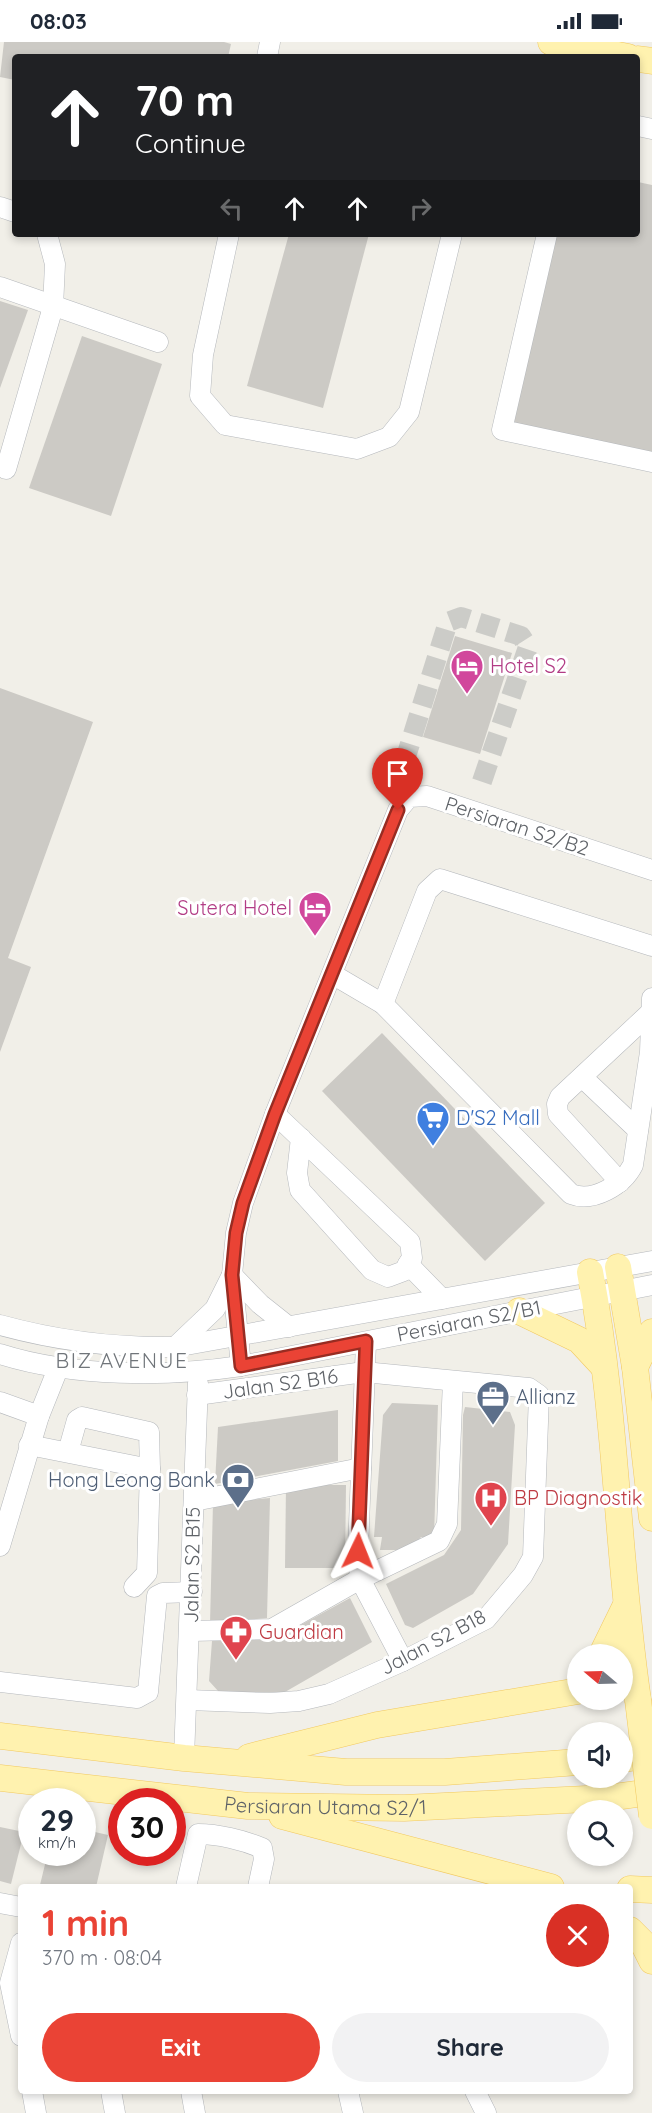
<!DOCTYPE html>
<meta charset="utf-8">
<style>
body{margin:0;font-family:Quicksand,sans-serif;background:#f2f2f3;color:#1f2937;height:100vh;display:flex;flex-direction:column;font-size:22px;white-space:nowrap}
*{box-sizing:border-box;margin:0}
p{font-size:20px;color:#747a83}
.icon{flex:none;width:33px;height:33px;fill:none;stroke:currentColor;stroke-width:2;stroke-linecap:round;stroke-linejoin:round}
.map{position:relative;flex:1;overflow:hidden}
.details{position:absolute;left:18px;top:1842px;width:615px;height:210px;display:flex;flex-direction:column;background:#fff;border-radius:6px;box-shadow:0 3px 9px #0003}
.details>*{flex:none}
.hud{position:absolute;left:12px;top:12px;width:628px;height:183px;border-radius:6px;box-shadow:0 3px 9px #0003;background:#202124;color:#fff;overflow:hidden}
.needle{width:39px;rotate:289deg}
.buttons{position:absolute;left:567px;top:1602px;display:grid;gap:12px}
.buttons a{display:grid;place-items:center;width:66px;height:66px;border-radius:50%;background:#fff;box-shadow:0 3px 9px #0003;font-size:30px}
.speed{position:absolute;left:18px;top:1746px;display:flex;gap:12px;font-size:30px;font-weight:700;text-align:center}
.speed>*{display:grid;place-content:center;width:78px;height:78px;border-radius:50%;background:#fff;box-shadow:0 3px 9px #0003;line-height:1}
.speed small{font-size:15px;font-weight:400}
.speed .limit{border:9px solid #d22;background:#fff;color:#111}
.pin{position:absolute;display:grid;place-items:center;width:51px;height:51px;color:#fff;margin:-62px -26px;border-radius:50% 50% 50% 0;rotate:-45deg;box-shadow:0 0 6px #0007}
.pin .icon{rotate:45deg}
.me{position:absolute;width:66px;margin:-33px;rotate:2deg;stroke-linejoin:round;filter:drop-shadow(0 0 4px #0008)}
.turn{display:flex;align-items:center;gap:21px;height:126px;padding:0 24px;font-size:27px}
.turn .icon{width:78px;height:78px;stroke-width:2.5}
.turn b{display:block;font-size:42px;line-height:51px}
.lanes{display:flex;align-items:center;height:57px;padding:0 24px;background:#0003;justify-content:center;gap:30px;direction:ltr}
.lanes .off{opacity:.35}
.round{display:grid;place-items:center;flex:none;width:63px;height:63px;border-radius:32px;background:#f2f2f3}
.headline{display:flex;align-items:center;justify-content:space-between;height:102px;padding:0 24px}
h1{font-size:36px;font-weight:700;line-height:45px;color:#ea4335}
.cta{display:flex;gap:12px;margin-top:auto;padding:12px 24px}
.cta a{flex:1;height:69px;border-radius:36px;background:#ea4335;color:#fff;font-size:24px;font-weight:700;line-height:69px;text-align:center}
.cta a+a{background:#f2f2f3;color:#1f2937}
.status{display:flex;justify-content:space-between;align-items:center;height:42px;padding:0 30px;background:#fff;direction:ltr}
.status svg{height:16px;fill:currentColor}
.map>svg:first-child{display:block}
.building{fill:#cccac5}
.lines{fill:none;stroke-linecap:round;stroke-linejoin:round}
.minor-tunnel{stroke:#ccccc8;stroke-width:20;stroke-dasharray:20 10;stroke-linecap:butt}
.minor-casing{stroke:#b5b8bc;stroke-width:21}
.major-casing{stroke:#f2c960;stroke-width:27}
.minor{stroke:#fff;stroke-width:20}
.major{stroke:#fff2af;stroke-width:26}
.major-bridge-casing{stroke:#f2c960;stroke-width:27;stroke-linecap:butt}
.major-bridge{stroke:#fff2af;stroke-width:26}
.route-casing{stroke:#982c22;stroke-width:15}
.route{stroke:#ea4335;stroke-width:10}
.labels{text-anchor:middle;stroke-width:6;stroke-linejoin:round;paint-order:stroke}
.hotel-label{font-size:20px;fill:#b23c85;stroke:#fff;text-anchor:start}
.street-label{font-size:20px;fill:#5f6368;stroke:#fff}
.shop-label{font-size:20px;fill:#366cbe;stroke:#fff;text-anchor:start}
.service-label{font-size:20px;fill:#4e5e75;stroke:#fff;text-anchor:start}
.health-label{font-size:20px;fill:#be3a42;stroke:#fff;text-anchor:start}
.neighbourhood-label{font-size:21px;letter-spacing:1.5px;fill:#70757a;stroke:#fff}
</style>
<div class="status"><b>08:03</b><svg viewBox="0 0 49 12"><path d="M0 12V9h3v3zM5 12V6h3v6zM10 12V3h3v9zM15 12V0h3v12zM26 1h20v11H26zM47 4h2v5h-2z"/></svg></div>
<div class="map">
<svg width="652" height="2071" viewBox="0 0 652 2071">
<rect width="100%" height="100%" fill="#f1efe8"/>
<g class="building">
<polygon points="4,0 224,0 231,2 228,15 15,15 15,38 0,35"/>
<polygon points="638,140 652,143 652,415 509,386 551,192 638,192"/>
<polygon points="289,192 369,192 323,366 247,344"/>
<polygon points="0,259 28,268 0,346"/>
<polygon points="82,294 162,322 111,474 29,446"/>
<polygon points="455,594 512,611 480,712 423,695"/>
<polygon points="0,646 93,680 8,916 31,925 0,1010"/>
<polygon points="382,991 545,1161 485,1219 322,1049"/>
<polygon points="392,1361 438,1363 434,1495 421,1495 410,1508 380,1508 382,1495 374,1495 383,1373"/>
<polygon points="465,1365 510,1370 515,1383 508,1502 473,1552 413,1586 405,1583 386,1542 444,1513 461,1488 463,1373"/>
<polygon points="338,1368 338,1419 215,1442 218,1385"/>
<polygon points="286,1443 346,1443 345,1526 285,1526"/>
<polygon points="270,1456 267,1576 210,1582 213,1461"/>
<polygon points="350,1556 372,1600 285,1650 219,1650 209,1639 212,1599 275,1597"/>
<polygon points="0,1785 24,1790 11,1842 0,1839"/>
<polygon points="82,1787 108,1793 96,1845 40,1843 48,1810 82,1810"/>
</g>
<g class="lines">
<polyline class="minor-tunnel" points="404,721 448,580 461,575 521,594 528,605 479,748"/>
<g class="minor-casing">
<g id="minor">
<polyline points="267,15 270,0"/>
<polyline points="638,84 652,87"/>
<polyline points="0,165 15,170"/>
<polyline points="229,192 203,313 200,354 225,383 357,407 389,395 409,370 452,192"/>
<polyline points="547,192 502,388 652,420"/>
<polyline points="0,245 158,300"/>
<polyline points="6,427 53,265 55,222 47,192"/>
<polyline points="404,721 404,740 409,755"/>
<path d="M332 932 383 962 571 1152C593 1161 623 1143 633 1123L650 1010 652 956"/>
<polyline points="383,962 427,849 440,837 652,904"/>
<polyline points="582,1035 638,1088"/>
<polyline points="275,1072 410,1200 412,1216 404,1229 388,1235 372,1228 300,1148 297,1131 301,1096"/>
<polyline points="620,1140 558,1072 557,1062 560,1055 651,970"/>
<polyline points="408,1222 442,1257"/>
<polyline points="232,1233 260,1262 289,1285"/>
<path d="M0 1283C58 1299 115 1306 175 1305L652 1219"/>
<polyline points="366,1300 358,1509 360,1537 403,1619"/>
<polyline points="175,1305 215,1267 232,1233"/>
<path d="M0 1312C72 1335 167 1335 241 1324L652 1243"/>
<polyline points="241,1324 232,1233 236,1191 243,1161 275,1072 398,768 409,755 427,754 652,828"/>
<polyline points="0,1360 39,1374"/>
<polyline points="29,1403 150,1427 147,1531 134,1545"/>
<polyline points="68,1410 77,1378 82,1375 149,1390 150,1427"/>
<polyline points="194,1459 361,1426"/>
<polyline points="0,1504 39,1374 59,1324"/>
<polyline points="191,1589 272,1587 360,1537 439,1499 447,1482 453,1339"/>
<polyline points="0,1640 137,1656 148,1650 157,1554 163,1551 192,1550"/>
<polyline points="188,1658 270,1661 299,1659 329,1652 403,1619 486,1577 523,1533 533,1515 539,1353 529,1346 364,1330 197,1353"/>
<polyline points="184,1716 198,1341"/>
<path d="M186 1845 198 1792C218 1792 243 1798 262 1806L264 1817 258 1845"/>
<polyline points="0,1861 21,1865"/>
<polyline points="21,1901 10,1941 21,1994"/>
<polyline points="32,2049 36,2071"/>
<polyline points="111,2049 115,2071"/>
<polyline points="191,2049 195,2071"/>
<polyline points="348,2049 353,2071"/>
<polyline points="475,2049 486,2071"/>
</g>
</g>
<g class="major-casing">
<g id="major">
<polyline points="551,0 628,15"/>
<polyline points="638,17 652,19"/>
<polyline points="618,1225 635,1325 652,1476"/>
<path d="M590 1230C617 1371 617 1516 638 1658"/>
<polyline points="519,1269 579,1298 604,1325"/>
<polyline points="635,1325 652,1290"/>
<polyline points="602,1612 626,1563"/>
<polyline points="0,1694 184,1716 346,1730 445,1730 578,1720"/>
<polyline points="249,1715 377,1683 578,1649"/>
<polyline points="622,1717 652,1713"/>
<path id="s1" d="M0 1736 248 1764 404 1766 607 1756 652 1750"/>
<polyline points="282,1774 551,1845"/>
<polyline points="630,1847 652,1848"/>
<polyline points="630,1888 643,1901 652,1919"/>
</g>
</g>
<use href="#minor" class="minor"/>
<use href="#major" class="major"/>
<g class="major-bridge-casing">
<polyline id="major-bridge" points="638,1658 652,1774"/>
</g>
<use href="#major-bridge" class="major-bridge"/>
</g>
<g class="lines">
<g class="route-casing">
<polyline id="route" points="358,1509 366,1299 241,1324 232,1233 236,1191 243,1161 275,1072 398,768"/>
</g>
<use href="#route" class="route"/>
</g>
<defs>
<g id="hotel-pin" transform="scale(1.725)"><path d="M0 17L-7.5 6A9.5 9.5 0 1 1 7.5 6Z" fill="#d1479c" stroke="#fff"/><path d="M-6-4.5h1.5V1H6V5H4.5V3h-9V5H-6ZM-4 0a1.8 1.8 0 1 1 3.6 0ZM.5 0V-2.5h3Q6-2.5 6 0Z" fill="#fff"/></g>
<g id="supermarket-pin" transform="scale(1.725)"><path d="M0 17L-7.5 6A9.5 9.5 0 1 1 7.5 6Z" fill="#3f7fe0" stroke="#fff"/><path d="M-6-5.5h2.5l.6 2H6L4.5 2H-2.5L-4.4-4H-6ZM-1.5 3.2a1.3 1.3 0 1 0 .1 0ZM3 3.2a1.3 1.3 0 1 0 .1 0Z" fill="#fff"/></g>
<g id="office-pin" transform="scale(1.725)"><path d="M0 17L-7.5 6A9.5 9.5 0 1 1 7.5 6Z" fill="#5c6f8a" stroke="#fff"/><path d="M-6-3h4V-5.5h4V-3h4V5H-6ZM-1-4.5V-3h2v-1.5ZM-6 0V1H6V0Z" fill="#fff"/></g>
<g id="bank-pin" transform="scale(1.725)"><path d="M0 17L-7.5 6A9.5 9.5 0 1 1 7.5 6Z" fill="#5c6f8a" stroke="#fff"/><path d="M-6-4H6V4H-6ZM0-2.3a2.3 2.3 0 1 0 0 4.6a2.3 2.3 0 1 0 0-4.6Z" fill="#fff"/></g>
<g id="hospital-pin" transform="scale(1.725)"><path d="M0 17L-7.5 6A9.5 9.5 0 1 1 7.5 6Z" fill="#e0444e" stroke="#fff"/><path d="M-5-5h3v3.5h4V-5h3V5h-3V1.5h-4V5h-3Z" fill="#fff"/></g>
<g id="pharmacy-pin" transform="scale(1.725)"><path d="M0 17L-7.5 6A9.5 9.5 0 1 1 7.5 6Z" fill="#e0444e" stroke="#fff"/><path d="M-2-6h4v4h4v4h-4v4h-4v-4h-4v-4h4Z" fill="#fff"/></g>
</defs>
<g fill-rule="evenodd">
<use href="#hotel-pin" x="467" y="624"/>
<use href="#hotel-pin" x="315" y="866"/>
<use href="#supermarket-pin" x="433" y="1076"/>
<use href="#office-pin" x="493" y="1355"/>
<use href="#bank-pin" x="238" y="1438"/>
<use href="#hospital-pin" x="491" y="1456"/>
<use href="#pharmacy-pin" x="236" y="1590"/>
</g>
<g class="labels">
<g class="hotel-label">
<text x="490" y="631">Hotel S2</text>
<text x="292" y="873" text-anchor="end">Sutera Hotel</text>
</g>
<g class="street-label">
<text transform="translate(517 784) rotate(18)" y="7">Persiaran S2/B2</text>
<text transform="translate(469 1279) rotate(-11)" y="7">Persiaran S2/B1</text>
<text transform="translate(280 1342) rotate(-8)" y="7">Jalan S2 B16</text>
<text transform="translate(192 1523) rotate(-89)" y="7">Jalan S2 B15</text>
<text transform="translate(433 1600) rotate(-28)" y="7">Jalan S2 B18</text>
<text dy="7" stroke="none"><textPath href="#s1" startOffset="327">Persiaran Utama S2/1</textPath></text>
</g>
<g class="shop-label">
<text x="456" y="1083">D'S2 Mall</text>
</g>
<g class="service-label">
<text x="516" y="1362">Allianz</text>
<text x="215" y="1445" text-anchor="end">Hong Leong Bank</text>
</g>
<g class="health-label">
<text x="514" y="1463">BP Diagnostik</text>
<text x="259" y="1597">Guardian</text>
</g>
<g class="neighbourhood-label">
<text x="122" y="1326">BIZ AVENUE</text>
</g>
</g>
</svg>
<div class="buttons">
<a><svg class="needle" viewBox="-14 -14 28 28"><path d="M0-13l5 13h-10z" fill="#e53935"/><path d="M0 13l5-13h-10z" fill="#747a83"/></svg></a>
<a><svg class="icon" aria-label="sound" viewBox="0 0 24 24"><path d="M4 9h4l5-4v14l-5-4H4zM17 9q2 3 0 6"/></svg></a>
<a><svg class="icon" aria-label="search" viewBox="0 0 24 24"><circle cx="10" cy="10" r="6"/><path d="M15 15l6 6"/></svg></a>
</div>
<div class="speed"><div>29<small>km/h</small></div><div class="limit">30</div></div>
<div class="pin" style="left:398px;top:768px;background:#d93025"><svg class="icon" aria-label="arrive" viewBox="0 0 24 24"><path d="M6 21V4h12l-3 4 3 4H6"/></svg></div>
<svg class="me" style="left:358px;top:1509px" viewBox="-20 -20 40 40"><path d="M0-17L14 15 0 8-14 15z" fill="#ea4335" stroke="#fff" stroke-width="4"/></svg>
<div class="hud">
<div class="turn"><svg class="icon" aria-label="ahead" viewBox="0 0 24 24"><path d="M12 20V5M6 11l6-6 6 6"/></svg><div><b>70 m</b>Continue</div></div>
<div class="lanes"><svg class="icon off" aria-label="left" viewBox="0 0 24 24"><path d="M17 20v-9H6M10 6l-5 5 5 5"/></svg><svg class="icon" aria-label="ahead" viewBox="0 0 24 24"><path d="M12 20V5M6 11l6-6 6 6"/></svg><svg class="icon" aria-label="ahead" viewBox="0 0 24 24"><path d="M12 20V5M6 11l6-6 6 6"/></svg><svg class="icon off" aria-label="right" viewBox="0 0 24 24"><path d="M7 20v-9h11M14 6l5 5-5 5"/></svg></div>
</div>
<section class="details">
<div class="headline"><div><h1>1 min</h1><p>370 m · 08:04</p></div><a class="round" style="background:#d93025;color:#fff"><svg class="icon" aria-label="close" viewBox="0 0 24 24"><path d="M6 6l12 12M18 6L6 18"/></svg></a></div>
<div class="cta"><a>Exit</a><a>Share</a></div>
</section>
</div>
